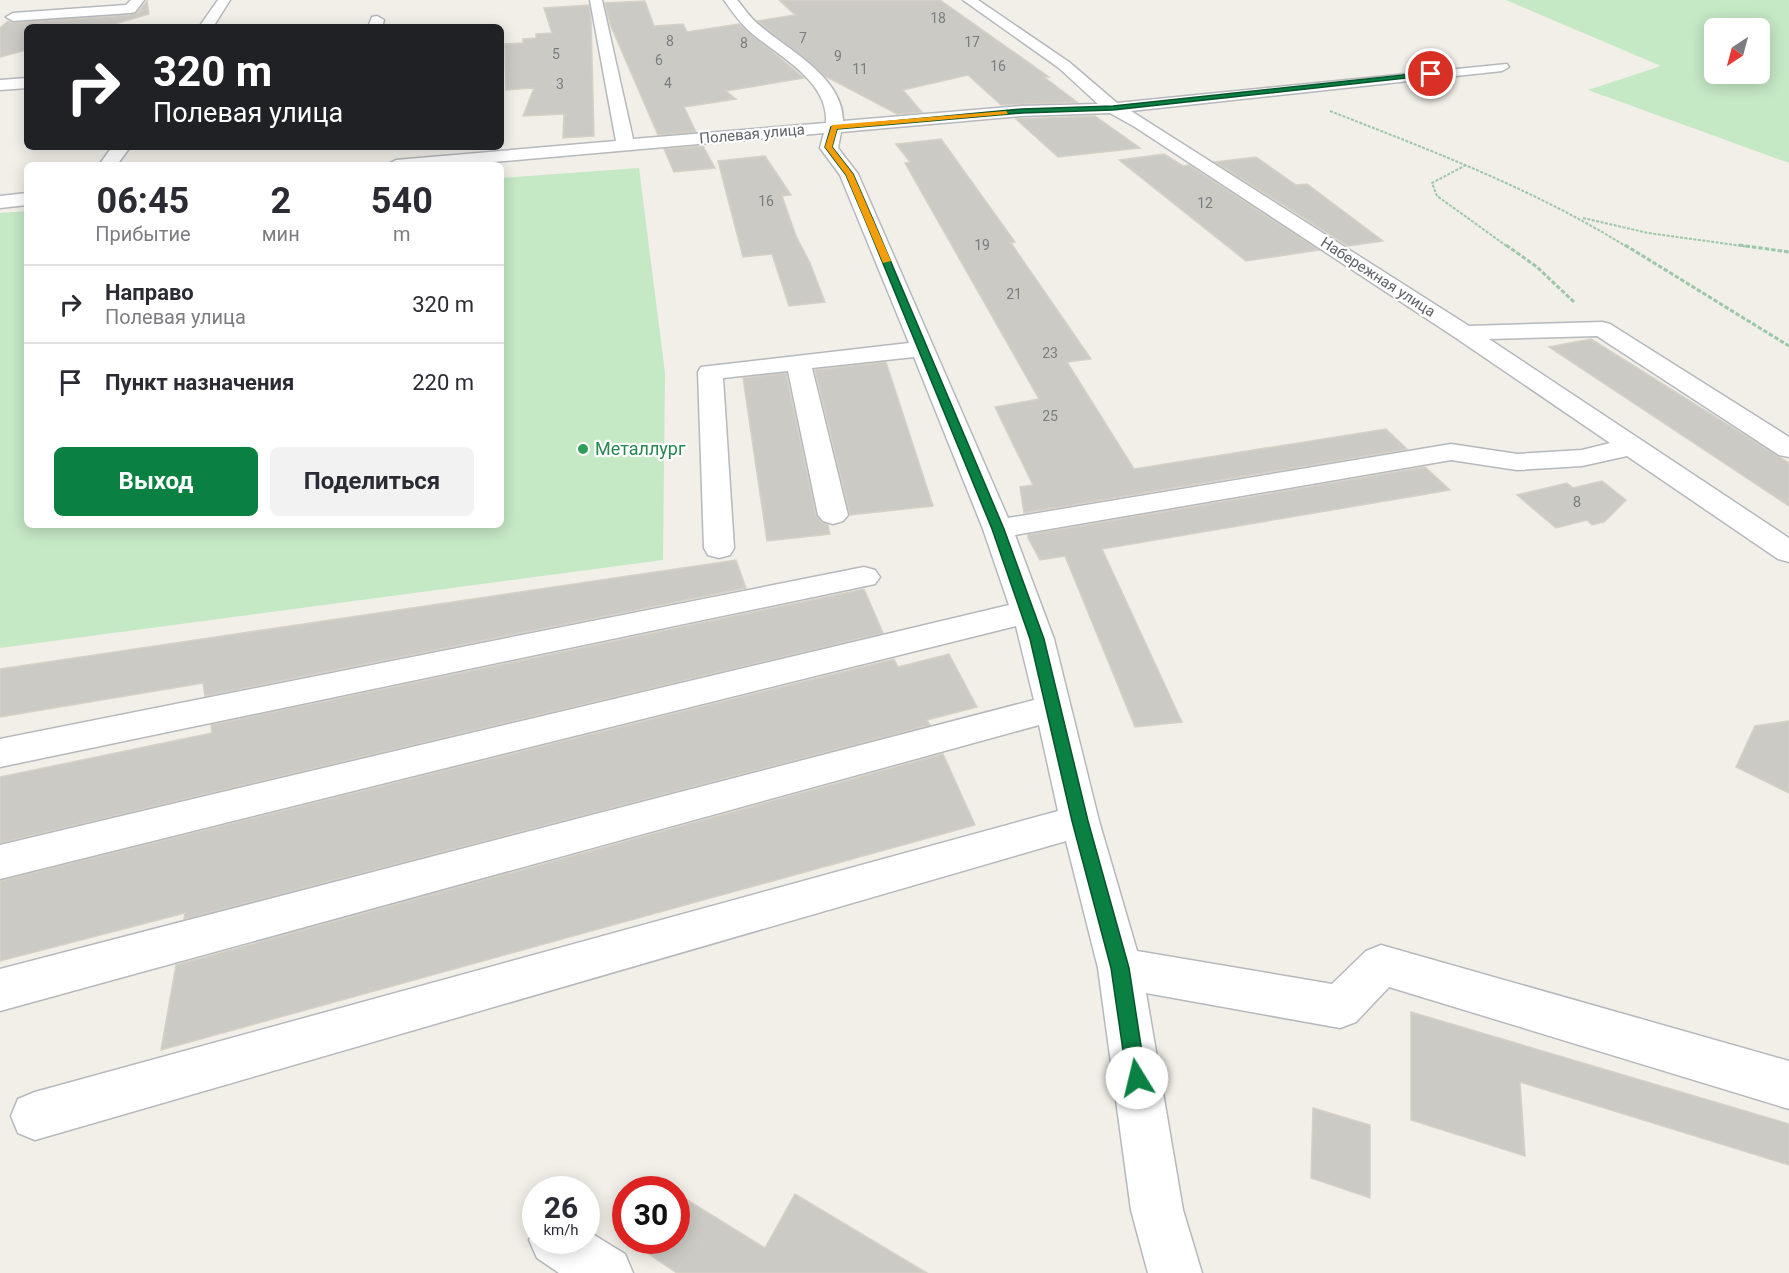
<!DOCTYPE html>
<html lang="ru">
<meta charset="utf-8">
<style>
body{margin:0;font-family:Roboto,sans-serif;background:#f2f2f3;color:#2b2b33;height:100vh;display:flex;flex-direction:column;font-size:22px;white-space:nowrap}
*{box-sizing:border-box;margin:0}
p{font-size:20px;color:#7c7c81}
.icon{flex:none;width:33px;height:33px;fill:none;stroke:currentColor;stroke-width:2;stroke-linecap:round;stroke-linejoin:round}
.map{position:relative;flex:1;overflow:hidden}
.panel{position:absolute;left:24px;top:162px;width:480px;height:366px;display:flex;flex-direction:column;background:#fff;border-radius:9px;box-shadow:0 3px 15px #0003}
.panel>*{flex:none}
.guide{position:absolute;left:24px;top:24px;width:480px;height:126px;border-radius:9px;box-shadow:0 3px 15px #0003;background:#202124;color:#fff;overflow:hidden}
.needle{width:39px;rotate:216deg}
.fabs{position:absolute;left:1704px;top:18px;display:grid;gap:12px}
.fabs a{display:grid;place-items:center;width:66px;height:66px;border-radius:9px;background:#fff;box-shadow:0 3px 15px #0003;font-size:30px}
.speed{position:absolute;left:522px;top:1176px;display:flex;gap:12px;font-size:30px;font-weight:700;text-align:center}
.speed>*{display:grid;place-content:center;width:78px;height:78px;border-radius:50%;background:#fff;box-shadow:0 3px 15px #0003;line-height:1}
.speed small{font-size:15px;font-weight:400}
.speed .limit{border:9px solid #d22;background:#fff;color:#111}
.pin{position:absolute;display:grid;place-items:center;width:51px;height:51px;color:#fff;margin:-26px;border:3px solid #fff;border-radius:50%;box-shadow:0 2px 6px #0007}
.me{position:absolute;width:66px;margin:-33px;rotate:351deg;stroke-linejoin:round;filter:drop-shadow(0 0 4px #0008)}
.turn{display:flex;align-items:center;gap:21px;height:126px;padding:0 30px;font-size:27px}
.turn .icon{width:78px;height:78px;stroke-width:2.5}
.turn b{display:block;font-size:42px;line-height:51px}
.eta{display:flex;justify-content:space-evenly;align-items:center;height:102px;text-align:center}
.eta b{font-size:36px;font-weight:700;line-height:42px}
.action{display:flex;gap:12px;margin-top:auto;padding:12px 30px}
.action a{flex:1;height:69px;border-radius:9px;background:#0b8043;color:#fff;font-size:24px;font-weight:700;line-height:69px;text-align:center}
.action a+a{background:#f2f2f3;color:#2b2b33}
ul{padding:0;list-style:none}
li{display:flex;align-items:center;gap:18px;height:78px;padding:0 30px;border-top:2px solid #e1e1e2}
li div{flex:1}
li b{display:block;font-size:22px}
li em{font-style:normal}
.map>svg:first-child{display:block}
.green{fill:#c5e8c5;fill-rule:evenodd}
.building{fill:#cccac5;stroke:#d6d1c6;stroke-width:1.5}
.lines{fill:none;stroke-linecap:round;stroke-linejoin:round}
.minor-casing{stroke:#b5b8bc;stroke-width:3}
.path-far1{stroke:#9cc7a9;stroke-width:2;stroke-dasharray:3 1.5;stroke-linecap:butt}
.path{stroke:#9cc7a9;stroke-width:3;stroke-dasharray:4.5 2;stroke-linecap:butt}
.minor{fill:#fff;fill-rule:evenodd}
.route{fill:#0b8043;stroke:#07532c;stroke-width:1.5}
.slow{fill:#f59e0b}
.leisure-dot{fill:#2e9e5b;stroke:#fff;stroke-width:2}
.labels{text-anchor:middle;stroke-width:4.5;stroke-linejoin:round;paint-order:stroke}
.far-number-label{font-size:14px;fill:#7a7d7f}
.far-street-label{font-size:15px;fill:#5f6368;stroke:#fff}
.number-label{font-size:15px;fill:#7a7d7f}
.leisure-label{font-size:18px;fill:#27864d;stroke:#fff;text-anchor:start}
</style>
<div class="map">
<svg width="1789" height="1273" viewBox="0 0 1789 1273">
<rect width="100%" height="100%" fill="#f1efe8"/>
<g class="green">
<path d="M1506 0H1789V163L1588 90 1661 66ZM1714 28H1760V74H1714Z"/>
<polygon points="639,168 665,373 663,560 0,648 0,213 27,211 27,525 501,525 501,178"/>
</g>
<g class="building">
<polygon points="779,0 940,0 1049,77 1044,77 1077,102 1001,105 968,75 903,90 922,112 897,114 825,76 757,21 795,15"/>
<polygon points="147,1 149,14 104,27 27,27 27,50 0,57 0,28 8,21 13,23 130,15 137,13"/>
<polygon points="645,1 654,26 683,24 687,32 739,24 804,78 726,91 736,99 684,107 696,132 658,135 610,24 605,3"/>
<polygon points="589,5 591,20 594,136 563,138 564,114 523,116 534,88 506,90 505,44 523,43 523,39 536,38 536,34 552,33 544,8"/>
<polygon points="1095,116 1140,148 1058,157 1016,119"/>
<polygon points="941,139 1015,242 1011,243 1091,359 1067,362 1134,469 1386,429 1407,449 1024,513 1020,487 1033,485 995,407 1039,399 905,163 910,162 896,144"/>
<polygon points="703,146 715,168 674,172 664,149"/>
<polygon points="1164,154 1183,166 1189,165 1319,250 1246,261 1119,160"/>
<polygon points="765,156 791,195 782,196 796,236 810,263 825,302 789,306 772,254 743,257 718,161"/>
<polygon points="1256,157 1296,185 1307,184 1383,241 1348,246 1215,162"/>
<polygon points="1591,339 1789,463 1789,506 1549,347"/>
<polygon points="886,362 933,506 850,515 815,370"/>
<polygon points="786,373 816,515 821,522 828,525 830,534 767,541 743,378"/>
<polygon points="1425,467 1450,490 1102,549 1182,722 1135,727 1065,556 1040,560 1028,538 1028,535"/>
<polygon points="1602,481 1626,500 1604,522 1592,525 1587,520 1556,528 1517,495 1567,483 1573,488"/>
<polygon points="736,560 746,588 205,696 203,683 0,717 0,669"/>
<polygon points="864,589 883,633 0,843 0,777 212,733 211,725"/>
<polygon points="949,654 977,707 927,720 930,725 184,919 185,913 0,961 0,881 894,659 898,667"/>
<polygon points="1789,721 1789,793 1736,767 1755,726"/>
<polygon points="943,754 975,825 161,1050 176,965"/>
<polygon points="1411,1012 1789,1124 1789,1165 1520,1082 1525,1156 1411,1120"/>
<polygon points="1313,1108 1370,1125 1370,1198 1311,1178"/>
<polygon points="676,1193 765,1248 795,1194 927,1273 677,1273 628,1240 676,1240"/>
</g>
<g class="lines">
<g class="minor-casing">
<g id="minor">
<polygon points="131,0 144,0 135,12 130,13 13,21 6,17 13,13 126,5"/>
<polygon points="218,0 230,0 213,27 199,27"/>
<path d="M590 0H602L633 139 826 123C829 79 775 55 747 29 739 21 731 10 724 0H737C744 8 750 18 759 25 788 50 843 77 843 121L1022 106 1098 104 1059 68 963 0H978L1069 62 1117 103 1507 64 1509 67 1502 71 1131 111 1469 326 1602 322 1610 324 1789 437V457L1779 455 1597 336 1489 339 1789 538V562L1778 559 1627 456 1582 466 1517 470 1451 460 1015 535 1054 639 1099 821 1137 951 1332 984 1366 951 1381 945 1789 1061V1109L1389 987 1356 1022 1340 1028 1146 993 1183 1210 1202 1273H1148L1131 1210 1098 968 1066 841 35 1140 18 1133 11 1116 18 1099 35 1092 1058 811 1039 725 0 1011V969L1034 700 1016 626 0 879V845L1009 605 983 529 914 357 812 368 848 515 843 521 833 524 823 521 818 515 788 371 723 378 734 548 730 555 719 558 708 555 704 548 698 372 701 367 909 343 840 175 820 148 824 133 458 165H387L396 160 616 141ZM1110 113 1135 127 1456 338 1610 443 1582 450 1517 454 1451 444 1008 518 858 174 838 148 841 132 1022 116Z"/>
<polygon points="377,16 384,20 382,27 368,27 372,17"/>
<polygon points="27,78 27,88 0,90 0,80"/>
<polygon points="112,147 130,147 117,165 99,165"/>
<polygon points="27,193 27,205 0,208 0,196"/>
<polygon points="864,567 875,570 880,577 875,584 0,767 0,739"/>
<polygon points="536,1224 536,1240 586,1240 586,1230 625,1254 633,1273 559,1273 537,1258 529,1240"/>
</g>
</g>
<g class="path-far1">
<path d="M1330 111C1432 151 1534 189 1627 247"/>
<polyline points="1466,165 1432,183 1437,196 1508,247"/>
<polyline points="1583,218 1648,233 1750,247"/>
</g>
<g class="path">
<polyline points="1506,245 1537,267 1574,302"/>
<polyline points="1625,245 1789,346"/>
<polyline points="1739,245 1789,252"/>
</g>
<use href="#minor" class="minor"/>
</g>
<polygon class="route" points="1431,72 1434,75 1113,110 1022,113 837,129 832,147 853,174 874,222 1004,529 1044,639 1088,821 1129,968 1146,1078 1144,1084 1137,1087 1130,1084 1127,1078 1111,968 1072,821 1030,639 992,529 866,222 846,175 825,147 831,127 1022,109 1113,106"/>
<polygon class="slow" points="1006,111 1008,114 837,129 832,147 853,174 891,261 883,263 846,175 825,147 832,125"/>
<circle class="leisure-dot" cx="583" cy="449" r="6"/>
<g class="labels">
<g class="far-number-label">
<text x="938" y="23">18</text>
<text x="803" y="43">7</text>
<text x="670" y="46">8</text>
<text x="972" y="47">17</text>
<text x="744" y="48">8</text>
<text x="556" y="59">5</text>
<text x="838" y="61">9</text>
<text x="659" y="65">6</text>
<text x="998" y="71">16</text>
<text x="860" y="74">11</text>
<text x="668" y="88">4</text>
<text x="560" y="89">3</text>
<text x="766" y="206">16</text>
<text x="1205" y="208">12</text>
<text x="982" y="250">19</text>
<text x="1014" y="299">21</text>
<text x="1050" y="358">23</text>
<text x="1050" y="421">25</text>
</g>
<g class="far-street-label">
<text transform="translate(752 134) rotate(-5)" y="5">Полевая улица</text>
<text transform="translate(1378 277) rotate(33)" y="5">Набережная улица</text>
</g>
<g class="number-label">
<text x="1577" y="507">8</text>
</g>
<g class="leisure-label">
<text x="595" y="455">Металлург</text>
</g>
</g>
</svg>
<div class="fabs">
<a><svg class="needle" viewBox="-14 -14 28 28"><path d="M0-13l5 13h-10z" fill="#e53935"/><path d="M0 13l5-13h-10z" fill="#7c7c81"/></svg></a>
</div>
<div class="speed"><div>26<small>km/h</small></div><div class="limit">30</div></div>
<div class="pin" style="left:1431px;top:74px;background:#d93025"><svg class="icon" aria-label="arrive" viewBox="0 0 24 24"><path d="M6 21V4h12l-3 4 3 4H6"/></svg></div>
<svg class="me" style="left:1137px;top:1078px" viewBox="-20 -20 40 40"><circle r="19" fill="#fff"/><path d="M0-13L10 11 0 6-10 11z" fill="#0b8043"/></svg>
<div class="guide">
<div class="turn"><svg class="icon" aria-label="right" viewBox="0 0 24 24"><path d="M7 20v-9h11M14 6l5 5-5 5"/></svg><div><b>320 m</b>Полевая улица</div></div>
</div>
<section class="panel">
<div class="eta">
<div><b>06:45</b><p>Прибытие</p></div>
<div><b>2</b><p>мин</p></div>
<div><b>540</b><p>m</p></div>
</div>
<ul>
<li><svg class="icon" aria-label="right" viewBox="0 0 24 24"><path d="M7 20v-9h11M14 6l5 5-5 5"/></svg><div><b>Направо</b><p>Полевая улица</p></div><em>320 m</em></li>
<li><svg class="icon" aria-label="arrive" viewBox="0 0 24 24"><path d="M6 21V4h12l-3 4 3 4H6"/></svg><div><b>Пункт назначения</b></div><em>220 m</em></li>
</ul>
<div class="action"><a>Выход</a><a>Поделиться</a></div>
</section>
</div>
